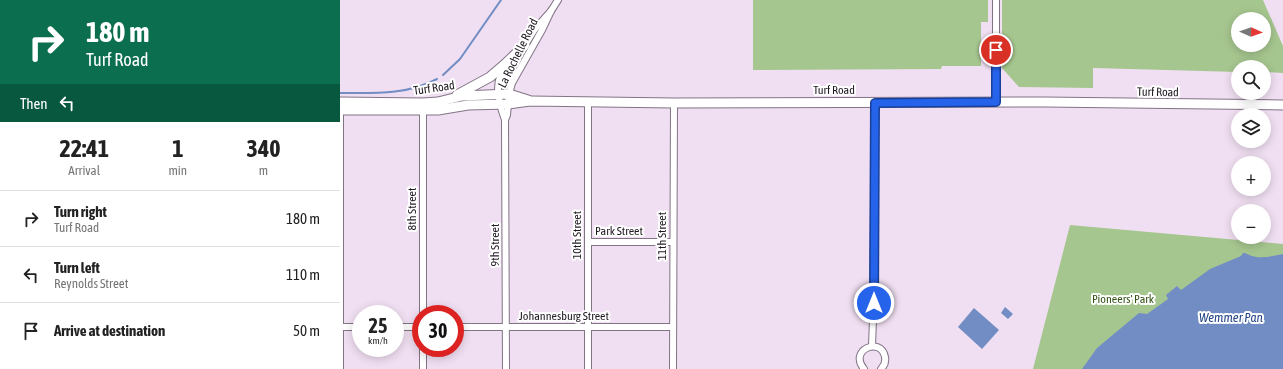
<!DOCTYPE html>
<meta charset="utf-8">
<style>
body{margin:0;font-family:"Asap Condensed",sans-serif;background:#f2f2f2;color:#222;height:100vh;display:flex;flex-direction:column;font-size:15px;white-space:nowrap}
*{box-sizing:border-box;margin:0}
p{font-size:13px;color:#767676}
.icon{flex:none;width:22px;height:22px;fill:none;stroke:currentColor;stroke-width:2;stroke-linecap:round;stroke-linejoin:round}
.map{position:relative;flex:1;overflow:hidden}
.details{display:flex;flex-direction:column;background:#fff;width:340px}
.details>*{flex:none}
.hud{background:#0b6e4f;color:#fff;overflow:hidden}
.needle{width:26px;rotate:92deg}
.fabs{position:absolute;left:891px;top:12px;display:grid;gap:8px}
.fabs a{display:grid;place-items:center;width:40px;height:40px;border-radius:50%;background:#fff;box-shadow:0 2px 10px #0003;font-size:20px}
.speed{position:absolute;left:12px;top:305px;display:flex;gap:8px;font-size:20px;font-weight:700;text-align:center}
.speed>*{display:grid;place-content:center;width:52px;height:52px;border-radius:50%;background:#fff;box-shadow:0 2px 10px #0003;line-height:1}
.speed small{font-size:10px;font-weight:400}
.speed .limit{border:6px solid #d22;background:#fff;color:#111}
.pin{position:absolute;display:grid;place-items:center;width:34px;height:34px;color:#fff;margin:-17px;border:2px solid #fff;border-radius:50%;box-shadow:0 1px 4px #0007}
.me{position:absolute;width:44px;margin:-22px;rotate:0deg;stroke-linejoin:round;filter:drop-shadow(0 0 3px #0008)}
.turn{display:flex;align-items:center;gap:14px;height:84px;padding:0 20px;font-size:18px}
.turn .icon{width:52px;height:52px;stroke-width:2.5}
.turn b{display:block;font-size:28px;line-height:34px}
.then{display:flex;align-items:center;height:38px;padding:0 20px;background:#0003;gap:8px;font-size:15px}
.eta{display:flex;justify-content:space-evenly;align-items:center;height:68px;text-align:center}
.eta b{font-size:24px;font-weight:700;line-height:28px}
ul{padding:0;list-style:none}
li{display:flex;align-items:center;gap:12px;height:56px;padding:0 20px;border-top:1px solid #e0e0e0}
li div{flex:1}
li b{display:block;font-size:15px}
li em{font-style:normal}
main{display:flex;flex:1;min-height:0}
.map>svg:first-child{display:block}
.green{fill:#a6c68f;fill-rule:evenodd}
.water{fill:#728dc3}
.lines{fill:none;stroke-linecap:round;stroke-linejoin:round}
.stream{stroke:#728dc3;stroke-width:2}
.minor-casing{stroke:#827385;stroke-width:8}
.secondary-casing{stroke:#827385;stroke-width:11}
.minor{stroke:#fff;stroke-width:6}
.secondary{stroke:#fff;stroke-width:9}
.route-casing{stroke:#184099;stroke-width:10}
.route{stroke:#2563eb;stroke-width:7}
.labels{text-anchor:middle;stroke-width:4;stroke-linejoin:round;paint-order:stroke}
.street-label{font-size:12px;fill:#201a21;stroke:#fff}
.park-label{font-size:12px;fill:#345317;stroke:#fff}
.water-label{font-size:13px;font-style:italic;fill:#264688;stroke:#fff}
</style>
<main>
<section class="details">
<div class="hud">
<div class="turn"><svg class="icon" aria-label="right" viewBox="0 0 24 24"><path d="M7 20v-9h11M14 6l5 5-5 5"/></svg><div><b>180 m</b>Turf Road</div></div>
<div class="then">Then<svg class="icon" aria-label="left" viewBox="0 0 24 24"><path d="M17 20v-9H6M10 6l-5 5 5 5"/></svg></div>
</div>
<div class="eta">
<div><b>22:41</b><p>Arrival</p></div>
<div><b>1</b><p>min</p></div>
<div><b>340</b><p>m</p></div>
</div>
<ul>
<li><svg class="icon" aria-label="right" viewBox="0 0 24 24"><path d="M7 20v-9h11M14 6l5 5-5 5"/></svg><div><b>Turn right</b><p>Turf Road</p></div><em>180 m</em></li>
<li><svg class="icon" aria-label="left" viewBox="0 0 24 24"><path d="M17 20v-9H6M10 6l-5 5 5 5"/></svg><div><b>Turn left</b><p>Reynolds Street</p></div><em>110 m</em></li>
<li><svg class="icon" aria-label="arrive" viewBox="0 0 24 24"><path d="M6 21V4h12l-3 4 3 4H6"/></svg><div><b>Arrive at destination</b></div><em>50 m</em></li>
</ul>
</section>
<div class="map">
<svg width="943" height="369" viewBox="0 0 943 369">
<rect width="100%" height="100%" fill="#f0dff2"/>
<g class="green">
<polygon points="413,0 648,0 648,22 641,22 641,66 602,66 601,69 413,70"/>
<path d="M662 0H923L943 46V73L924 72V67H898V72L753 68V88L679 87 662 68ZM898 19H924V45H898Z"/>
<polygon points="730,225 943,244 943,369 693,369"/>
</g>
<g class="water">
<path d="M903 253C907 253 908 255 912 256 922 259 933 256 943 254V369H742L757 348 799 313 807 314 828 299 826 295 837 286 841 290 870 269 901 256Z"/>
<polygon points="665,307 673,314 668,319 661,313"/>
<polygon points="634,308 659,330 642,349 618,327"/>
</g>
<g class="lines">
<g class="stream">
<polyline points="103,75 120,59 161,0"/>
<path d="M0 93C33 93 68 95 97 79"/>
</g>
<g class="minor-casing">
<g id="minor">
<polyline points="183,48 195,29 211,11 218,0"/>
<polyline points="248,101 248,369"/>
<polyline points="656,102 656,0"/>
<polyline points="0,107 0,369"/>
<polyline points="83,108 83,314"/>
<path d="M165 120C161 109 155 89 160 77 162 72 166 69 170 65"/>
<polyline points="248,242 333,242"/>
<polyline points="0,327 21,327"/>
<polyline points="55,327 81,327"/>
<polyline points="115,327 333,327"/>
<polyline points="532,346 533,319 535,103"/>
<polyline points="83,348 83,369"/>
<polyline points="166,369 165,120 167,115 169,94 172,83 202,30 211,11"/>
<polyline points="333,369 334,103"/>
<path d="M524 369C508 350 541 336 545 357 546 362 544 366 541 369"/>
</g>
</g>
<g class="secondary-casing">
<g id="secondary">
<polyline points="117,95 150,77 164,65 185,45"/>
<polyline points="0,102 83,103 98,102 122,96 169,94 188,100"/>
<polyline points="0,110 98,110 128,105 168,104 190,101 334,103 705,102 943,105"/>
</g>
</g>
<use href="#minor" class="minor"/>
<use href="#secondary" class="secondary"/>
</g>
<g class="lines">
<g class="route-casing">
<polyline id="route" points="534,303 535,103 656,102 656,50"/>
</g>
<use href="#route" class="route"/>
</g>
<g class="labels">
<g class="street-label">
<text transform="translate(178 53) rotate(-64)" y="4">La Rochelle Road</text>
<text transform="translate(94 88) rotate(-8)" y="4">Turf Road</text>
<text x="494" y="94">Turf Road</text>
<text transform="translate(818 92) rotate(1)" y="4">Turf Road</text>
<text transform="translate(72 209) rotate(-90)" y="4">8th Street</text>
<text x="279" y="235">Park Street</text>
<text transform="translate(237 235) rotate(-90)" y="4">10th Street</text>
<text transform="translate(322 236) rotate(-90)" y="4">11th Street</text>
<text transform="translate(155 245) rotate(-90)" y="4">9th Street</text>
<text x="224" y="320">Johannesburg Street</text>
</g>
<g class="park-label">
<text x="783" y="303">Pioneers' Park</text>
</g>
<g class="water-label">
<text x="891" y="322">Wemmer Pan</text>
</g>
</g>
</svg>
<div class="fabs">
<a><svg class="needle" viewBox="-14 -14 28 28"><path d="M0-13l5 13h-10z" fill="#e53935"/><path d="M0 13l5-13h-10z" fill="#767676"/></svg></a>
<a><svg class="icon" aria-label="search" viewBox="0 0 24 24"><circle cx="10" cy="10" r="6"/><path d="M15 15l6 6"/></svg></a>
<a><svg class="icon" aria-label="layers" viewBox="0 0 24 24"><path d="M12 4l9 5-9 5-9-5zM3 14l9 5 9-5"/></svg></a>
<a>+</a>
<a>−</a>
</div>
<div class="speed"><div>25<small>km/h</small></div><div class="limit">30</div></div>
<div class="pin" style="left:656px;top:50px;background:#d93025"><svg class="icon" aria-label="arrive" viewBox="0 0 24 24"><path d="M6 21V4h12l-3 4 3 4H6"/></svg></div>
<svg class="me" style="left:534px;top:303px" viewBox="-20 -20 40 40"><circle r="17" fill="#2563eb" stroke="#fff" stroke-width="3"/><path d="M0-11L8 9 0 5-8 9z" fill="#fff"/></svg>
</div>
</main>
